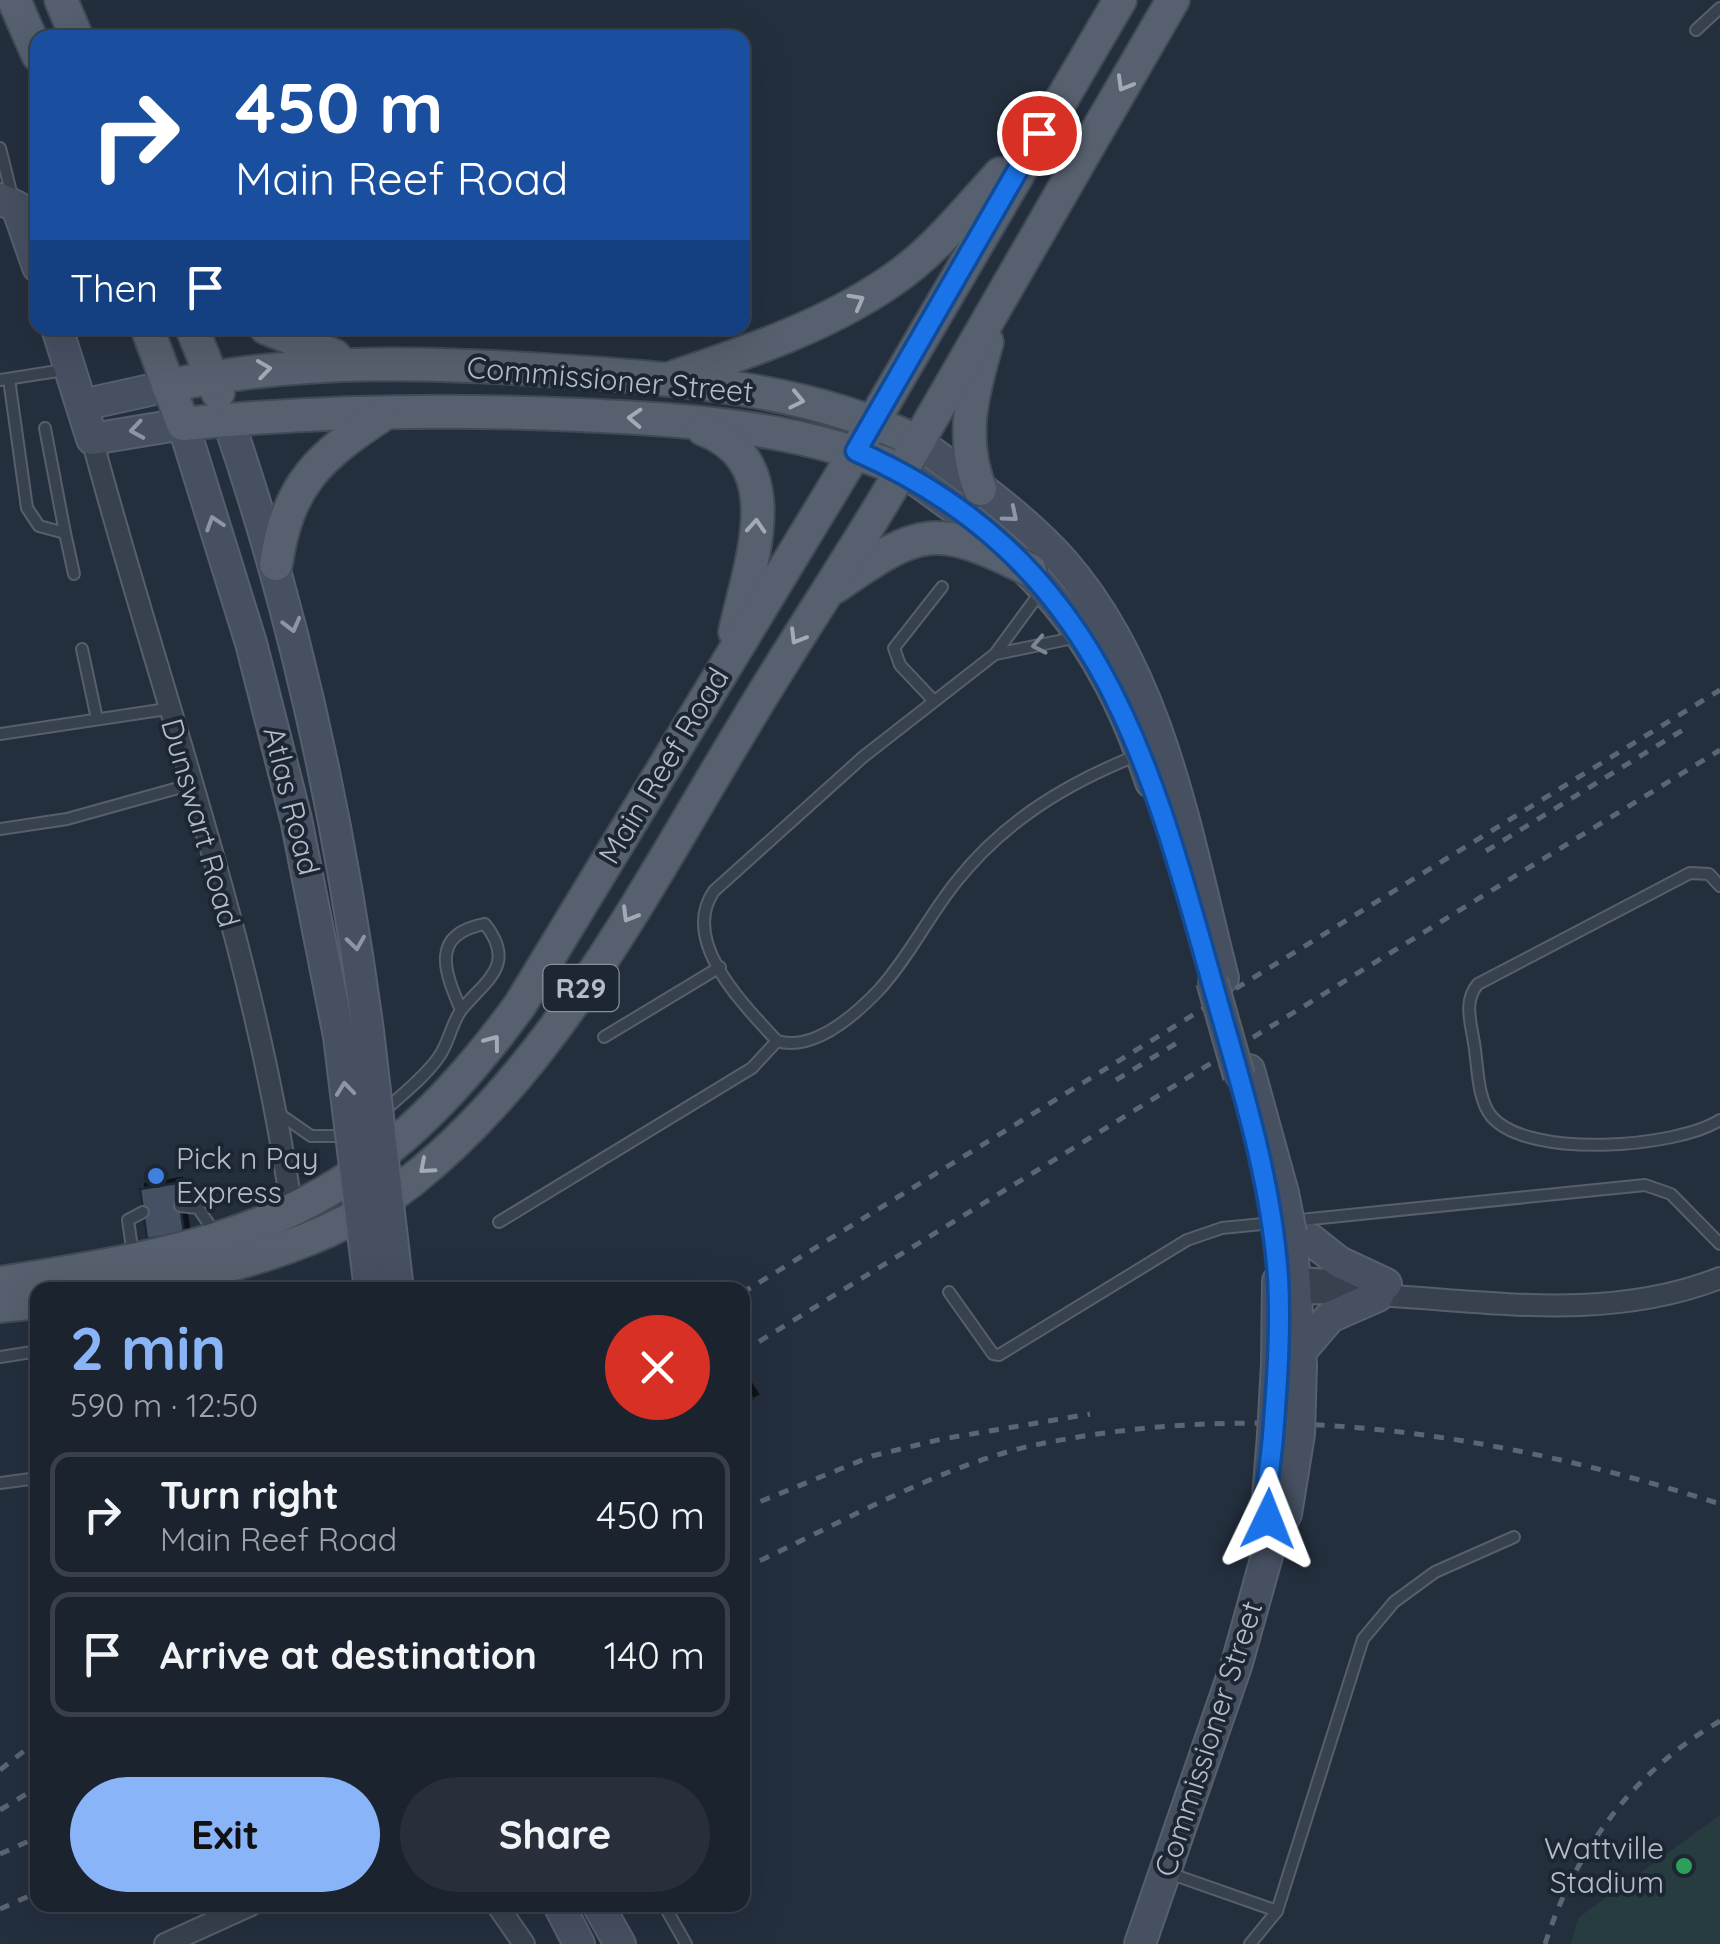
<!DOCTYPE html>
<meta charset="utf-8">
<style>
body{margin:0;font-family:Quicksand,sans-serif;background:#282f3a;color:#f1f3f6;height:100vh;display:flex;flex-direction:column;font-size:38px;white-space:nowrap}
*{box-sizing:border-box;margin:0}
p{font-size:32px;color:#a0a4aa}
.icon{flex:none;width:55px;height:55px;fill:none;stroke:currentColor;stroke-width:2;stroke-linecap:round;stroke-linejoin:round}
.map{position:relative;flex:1;overflow:hidden}
.details{position:absolute;left:30px;top:1282px;width:720px;height:630px;display:flex;flex-direction:column;background:#1b232e;border-radius:20px;box-shadow:0 10px 40px #0002,0 0 0 2px #39404a}
.details>*{flex:none}
.banner{position:absolute;left:30px;top:30px;width:720px;height:305px;border-radius:20px;box-shadow:0 10px 40px #0002,0 0 0 2px #39404a;background:#1a4fa0;color:#fff;overflow:hidden}
.pin{position:absolute;display:grid;place-items:center;width:85px;height:85px;color:#fff;margin:-42px;border:5px solid #fff;border-radius:50%;box-shadow:0 2px 10px #0007}
.me{position:absolute;width:110px;margin:-55px;rotate:2deg;stroke-linejoin:round;filter:drop-shadow(0 0 8px #0008)}
.turn{display:flex;align-items:center;gap:35px;height:210px;padding:0 40px;font-size:45px}
.turn .icon{width:130px;height:130px;stroke-width:2.5}
.turn b{display:block;font-size:70px;line-height:85px}
.then{display:flex;align-items:center;height:95px;padding:0 40px;background:#0003;gap:20px;font-size:38px}
.round{display:grid;place-items:center;flex:none;width:105px;height:105px;border-radius:52px;background:#282f3a}
.headline{display:flex;align-items:center;justify-content:space-between;height:170px;padding:0 40px}
h1{font-size:60px;font-weight:700;line-height:75px;color:#8ab4f8}
.action{display:flex;gap:20px;margin-top:auto;padding:20px 40px}
.action a{flex:1;height:115px;border-radius:60px;background:#8ab4f8;color:#111;font-size:40px;font-weight:700;line-height:115px;text-align:center}
.action a+a{background:#282f3a;color:#f1f3f6}
ul{padding:0;list-style:none}
li{display:flex;align-items:center;gap:30px;height:125px;margin:0 20px 15px;padding:0 20px;border:5px solid #39404a;border-radius:20px}
li div{flex:1}
li b{display:block;font-size:38px}
li em{font-style:normal}
.map>svg:first-child{display:block}
.green{fill:#263c3f}
.building{fill:#455162;stroke:#1f2835;stroke-width:2.5;filter:url(#shadow)}
.lines{fill:none;stroke-linecap:round;stroke-linejoin:round}
.lane-casing{stroke:#565f6c;stroke-width:14}
.street-casing{stroke:#565f6c;stroke-width:24}
.secondary-casing{stroke:#565f6c;stroke-width:34}
.primary-casing{stroke:#414a57;stroke-width:36}
.lane{stroke:#38414e;stroke-width:10}
.street{stroke:#38414e;stroke-width:20}
.secondary{stroke:#465061;stroke-width:30}
.primary{stroke:#56606e;stroke-width:32}
.rail{stroke:#5a6575;stroke-width:5;stroke-dasharray:10 10;stroke-linecap:butt}
.secondary-bridge-casing{stroke:#565f6c;stroke-width:34;stroke-linecap:butt}
.secondary-bridge{stroke:#465061;stroke-width:30}
.oneway{stroke:#a1aab7}
.oneway2{stroke:#8e96a5}
.oneway3{stroke:#7c8592}
.route-casing{stroke:#114b97;stroke-width:25}
.route{stroke:#1a73e8;stroke-width:18}
.shop-dot{fill:#3f7fe0;stroke:#1d2633;stroke-width:4}
.leisure-dot{fill:#2e9e5b;stroke:#1d2633;stroke-width:4}
.labels{text-anchor:middle;stroke-width:8;stroke-linejoin:round;paint-order:stroke}
.shield{fill:#1d2633;stroke:#878f9c;stroke-width:2.5}
.shield-label{font-size:28px;font-weight:bold;fill:#b4bcc9}
.street-label{font-size:30px;fill:#b4bcc9;stroke:#1d2633}
.poi-label{font-size:30px;fill:#b4bcc9;stroke:#1d2633;text-anchor:start}
</style>
<div class="map">
<svg width="1720" height="1944" viewBox="0 0 1720 1944">
<defs>
<filter id="shadow"><feDropShadow dx="5" dy="-5" stdDeviation="0" flood-color="#0009"/></filter>
</defs>
<rect width="100%" height="100%" fill="#242f3e"/>
<polygon class="green" points="1720,1815 1720,1944 1571,1944 1578,1918"/>
<g class="building">
<polygon points="177,1183 184,1233 147,1239 140,1189"/>
<polygon points="742,1382 753,1399 742,1405"/>
</g>
<g class="lines">
<g class="lane-casing">
<g id="lane">
<polyline points="1696,30 1720,8"/>
<polyline points="0,148 12,196"/>
<polyline points="9,379 27,508 39,526 65,533 45,428"/>
<polyline points="0,380 64,370"/>
<polyline points="65,533 74,574"/>
<path d="M1042 590 995 654 863 757 714 891C679 941 744 1005 777 1041 814 1052 855 1015 879 990 909 957 928 917 956 882 1004 821 1067 783 1138 755"/>
<polyline points="82,649 97,719"/>
<polyline points="996,654 1078,637"/>
<polyline points="934,701 900,665 894,648 942,587"/>
<polyline points="0,734 167,709"/>
<polyline points="0,829 67,819 189,785"/>
<path d="M1720 886 1709 874 1690 873 1478 984C1463 1001 1471 1023 1474 1043 1478 1066 1477 1100 1492 1117 1529 1159 1676 1148 1720 1120"/>
<polyline points="604,1037 720,967"/>
<polyline points="278,1113 311,1136 348,1136"/>
<path d="M382 1113C401 1095 423 1079 438 1058 449 1044 451 1023 462 1009 486 980 517 965 485 924 430 934 444 971 461 1010"/>
<polyline points="180,1206 198,1208 215,1233"/>
<polyline points="499,1222 752,1068 777,1041"/>
<polyline points="133,1255 128,1220 143,1212"/>
<polyline points="949,1292 993,1354 999,1355 1187,1240 1222,1228 1645,1185 1671,1194 1720,1244"/>
<polyline points="0,1357 38,1351"/>
<polyline points="0,1483 38,1478"/>
<polyline points="1166,1872 1277,1911 1363,1639 1394,1602 1435,1572 1514,1537"/>
<polyline points="664,1905 686,1944"/>
<polyline points="1250,1944 1277,1911"/>
</g>
</g>
<g class="street-casing">
<g id="street">
<path d="M92 439C160 693 256 952 292 1212"/>
<polyline points="1285,1277 1371,1283"/>
<path d="M1287 1294C1431 1287 1581 1333 1720 1278"/>
<polyline points="497,1905 524,1944"/>
<polyline points="165,1944 251,1905"/>
</g>
</g>
<g class="secondary-casing">
<g id="secondary">
<polyline points="0,199 17,207 38,267"/>
<polyline points="57,328 92,439 183,424 251,643 296,819 339,1036"/>
<polyline points="82,405 168,386"/>
<path d="M228 420C297 620 340 822 368 1031"/>
<path d="M916 441C967 478 1021 515 1063 562 1161 674 1187 838 1223 978"/>
<path d="M901 470C1032 559 1100 630 1151 782"/>
<polyline points="1249,1070 1283,1193"/>
<polyline points="1291,1233 1301,1365"/>
<polyline points="1310,1239 1339,1262 1386,1284"/>
<polyline points="1301,1351 1330,1317 1378,1296"/>
<polyline points="1277,1363 1278,1281"/>
<polyline points="1273,1534 1267,1509 1273,1435"/>
<polyline points="559,1905 579,1944"/>
<polyline points="598,1905 620,1944"/>
<polyline points="1140,1944 1237,1663 1273,1534 1286,1514 1299,1434"/>
</g>
</g>
<g class="primary-casing">
<g id="primary">
<polyline points="14,0 38,55"/>
<polyline points="61,0 77,38"/>
<path d="M147 328 183 424C314 411 448 409 580 415 690 420 798 426 901 470"/>
<polyline points="192,328 218,393"/>
<polyline points="266,328 335,356"/>
<path d="M674 377C748 352 826 326 891 281 933 253 966 211 1000 174"/>
<path d="M168 386C304 357 438 362 576 372 691 380 811 390 916 441"/>
<path d="M703 429C791 463 750 562 735 632"/>
<path d="M980 489C960 437 972 394 987 342"/>
<path d="M276 564C288 484 318 457 384 414"/>
<path d="M835 587C921 527 935 523 1030 570"/>
<path d="M0 1283C244 1246 368 1214 520 1005L856 451 1120 0"/>
<path d="M112 1290C216 1272 326 1247 411 1181 557 1066 653 875 748 719 797 637 851 557 899 475 990 317 1081 158 1173 0"/>
<polyline points="0,1306 38,1302"/>
</g>
</g>
<use href="#lane" class="lane"/>
<use href="#street" class="street"/>
<use href="#secondary" class="secondary"/>
<use href="#primary" class="primary"/>
<g class="rail">
<polyline points="1486,851 1686,728"/>
<polyline points="1116,1080 1180,1041"/>
<polyline points="742,1293 1720,690"/>
<polyline points="742,1352 1720,750"/>
<polyline points="742,1509 872,1456 942,1439 1090,1414"/>
<path d="M742 1569C832 1528 940 1465 1035 1445 1265 1397 1499 1433 1720 1504"/>
<polyline points="0,1770 38,1740"/>
<polyline points="0,1810 38,1787"/>
<polyline points="0,1854 38,1837"/>
<polyline points="0,1909 38,1892"/>
<path d="M1545 1944C1576 1849 1633 1772 1720 1721"/>
</g>
<g class="secondary-bridge-casing">
<g id="secondary-bridge">
<polyline points="1212,981 1239,1076"/>
<polyline points="368,1031 398,1290"/>
<polyline points="339,1036 370,1290"/>
<polyline points="1283,1193 1291,1233"/>
<polyline points="1299,1434 1301,1365"/>
<polyline points="1273,1435 1277,1363"/>
</g>
</g>
<use href="#secondary-bridge" class="secondary-bridge"/>
</g>
<defs><path id="oneway-chevron" d="M-2-3.5L2.5 0L-2 3.5" fill="none" stroke-width="1.6" stroke-linecap="round" stroke-linejoin="round" transform="scale(2.5)"/></defs>
<g class="oneway">
<use href="#oneway-chevron" transform="translate(1124 84) rotate(120)"/>
<use href="#oneway-chevron" transform="translate(857 301) rotate(-29)"/>
<use href="#oneway-chevron" transform="translate(264 369) rotate(-8)"/>
<use href="#oneway-chevron" transform="translate(797 400) rotate(12)"/>
<use href="#oneway-chevron" transform="translate(635 418) rotate(-177)"/>
<use href="#oneway-chevron" transform="translate(756 526) rotate(-86)"/>
<use href="#oneway-chevron" transform="translate(797 637) rotate(121)"/>
<use href="#oneway-chevron" transform="translate(629 915) rotate(121)"/>
<use href="#oneway-chevron" transform="translate(493 1042) rotate(-53)"/>
<use href="#oneway-chevron" transform="translate(426 1167) rotate(139)"/>
</g>
<g class="oneway2">
<use href="#oneway-chevron" transform="translate(137 430) rotate(171)"/>
<use href="#oneway-chevron" transform="translate(1011 515) rotate(40)"/>
<use href="#oneway-chevron" transform="translate(214 523) rotate(-108)"/>
<use href="#oneway-chevron" transform="translate(292 625) rotate(75)"/>
<use href="#oneway-chevron" transform="translate(356 943) rotate(82)"/>
<use href="#oneway-chevron" transform="translate(345 1089) rotate(-96)"/>
</g>
<use class="oneway3" href="#oneway-chevron" transform="translate(1039 645) rotate(169)"/>
<g class="lines">
<g class="route-casing">
<path id="route" d="M1039 133 856 451C1096 557 1147 749 1212 982 1239 1079 1271 1175 1278 1277 1281 1329 1277 1384 1273 1436 1271 1463 1264 1492 1268 1519"/>
</g>
<use href="#route" class="route"/>
</g>
<circle class="shop-dot" cx="156" cy="1176" r="10"/>
<circle class="leisure-dot" cx="1684" cy="1866" r="10"/>
<g class="labels">
<rect class="shield" x="543.5" y="965" width="75" height="46" rx="8"/>
<g class="shield-label">
<text x="581" y="998">R29</text>
</g>
<g class="street-label">
<text transform="translate(610 380) rotate(5)" y="10">Commissioner Street</text>
<text transform="translate(664 766) rotate(-59)" y="10">Main Reef Road</text>
<text transform="translate(291 801) rotate(76)" y="10">Atlas Road</text>
<text transform="translate(200 823) rotate(74)" y="10">Dunswart Road</text>
<text transform="translate(1209 1739) rotate(-72)" y="10">Commissioner Street</text>
</g>
<g class="poi-label">
<text x="176" y="1169">Pick n Pay<tspan x="176" dy="34">Express</tspan></text>
<text x="1664" y="1859" text-anchor="end">Wattville<tspan x="1664" dy="34">Stadium</tspan></text>
</g>
</g>
</svg>
<div class="pin" style="left:1039px;top:133px;background:#d93025"><svg class="icon" aria-label="arrive" viewBox="0 0 24 24"><path d="M6 21V4h12l-3 4 3 4H6"/></svg></div>
<svg class="me" style="left:1268px;top:1519px" viewBox="-20 -20 40 40"><path d="M0-17L14 15 0 8-14 15z" fill="#1a73e8" stroke="#fff" stroke-width="4"/></svg>
<div class="banner">
<div class="turn"><svg class="icon" aria-label="right" viewBox="0 0 24 24"><path d="M7 20v-9h11M14 6l5 5-5 5"/></svg><div><b>450 m</b>Main Reef Road</div></div>
<div class="then">Then<svg class="icon" aria-label="arrive" viewBox="0 0 24 24"><path d="M6 21V4h12l-3 4 3 4H6"/></svg></div>
</div>
<section class="details">
<div class="headline"><div><h1>2 min</h1><p>590 m · 12:50</p></div><a class="round" style="background:#d93025;color:#fff"><svg class="icon" aria-label="close" viewBox="0 0 24 24"><path d="M6 6l12 12M18 6L6 18"/></svg></a></div>
<ul>
<li><svg class="icon" aria-label="right" viewBox="0 0 24 24"><path d="M7 20v-9h11M14 6l5 5-5 5"/></svg><div><b>Turn right</b><p>Main Reef Road</p></div><em>450 m</em></li>
<li><svg class="icon" aria-label="arrive" viewBox="0 0 24 24"><path d="M6 21V4h12l-3 4 3 4H6"/></svg><div><b>Arrive at destination</b></div><em>140 m</em></li>
</ul>
<div class="action"><a>Exit</a><a>Share</a></div>
</section>
</div>
